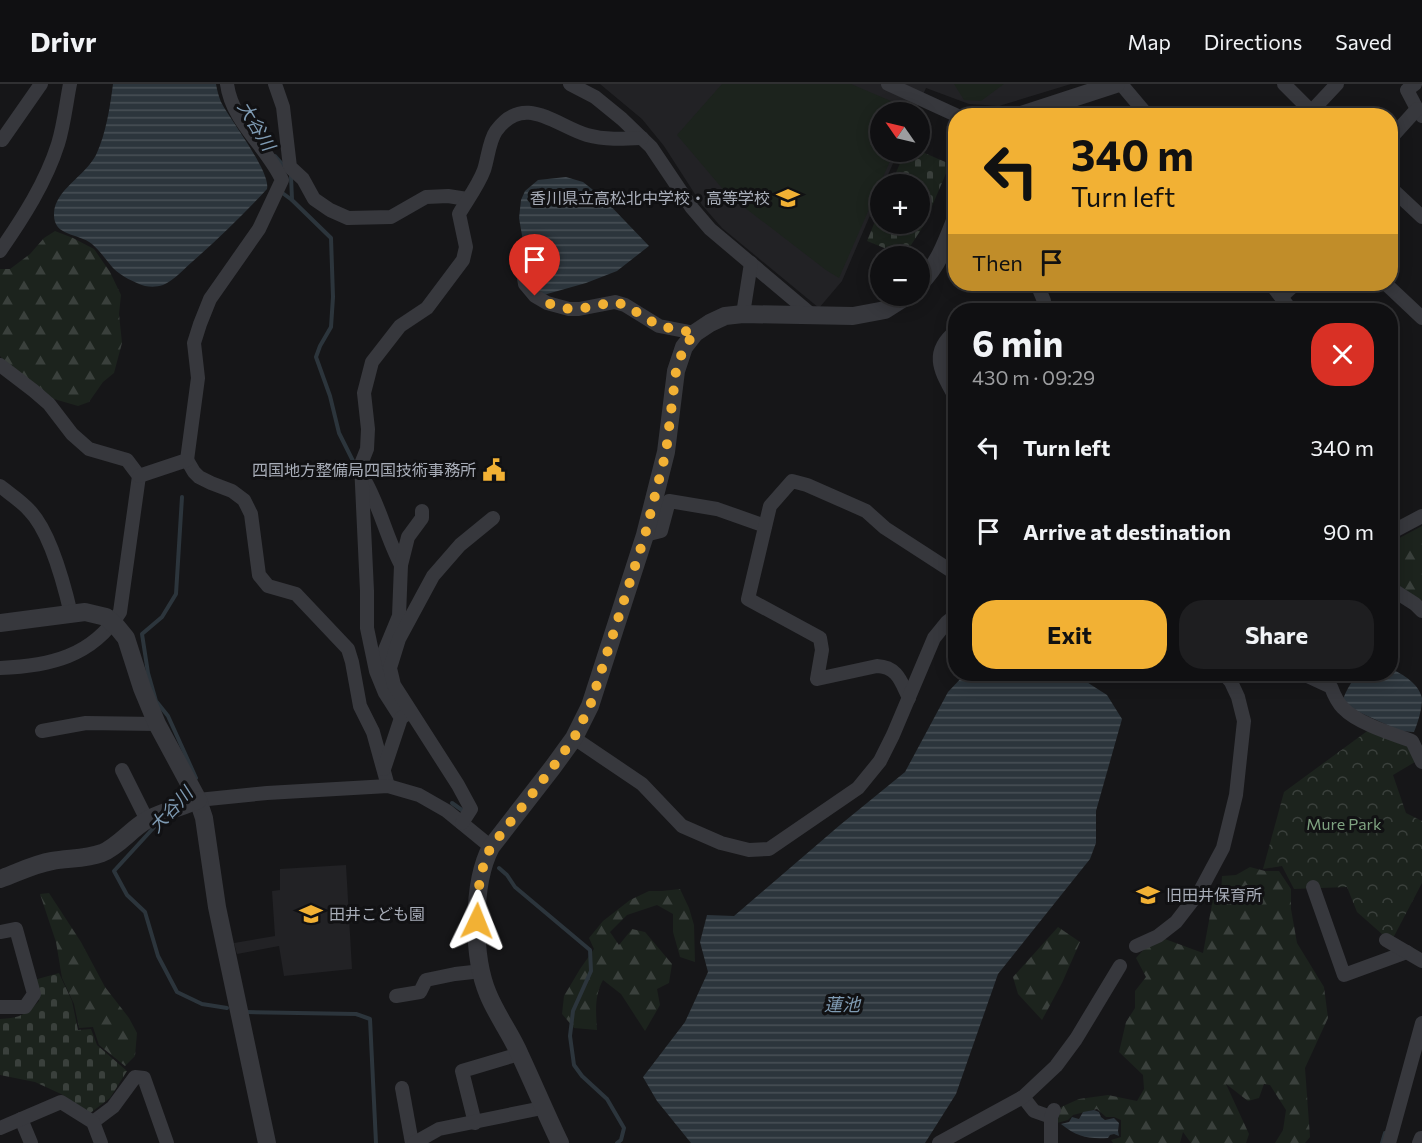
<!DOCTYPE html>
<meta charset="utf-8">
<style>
body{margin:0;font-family:Commissioner,"Noto Sans JP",sans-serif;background:#1e1e20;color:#f1f3f6;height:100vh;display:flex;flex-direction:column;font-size:22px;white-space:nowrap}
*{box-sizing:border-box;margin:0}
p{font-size:20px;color:#9c9d9f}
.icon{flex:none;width:33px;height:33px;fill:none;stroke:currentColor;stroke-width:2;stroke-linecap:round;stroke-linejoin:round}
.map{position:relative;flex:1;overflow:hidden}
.side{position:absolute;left:948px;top:219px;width:450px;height:378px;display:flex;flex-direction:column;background:#101012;border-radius:24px;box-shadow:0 3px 15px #0003,0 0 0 2px #303032}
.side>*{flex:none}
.banner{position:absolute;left:948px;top:24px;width:450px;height:183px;border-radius:24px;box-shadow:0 3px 15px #0003,0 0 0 2px #303032;background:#f2b134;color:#111;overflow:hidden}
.needle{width:39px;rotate:304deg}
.tools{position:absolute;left:870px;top:18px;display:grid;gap:12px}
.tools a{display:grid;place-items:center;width:60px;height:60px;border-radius:50%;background:#101012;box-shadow:0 3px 15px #0003,0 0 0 2px #303032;font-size:30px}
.pin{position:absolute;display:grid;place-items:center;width:51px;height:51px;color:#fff;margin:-62px -26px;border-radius:50% 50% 50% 0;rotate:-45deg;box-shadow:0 0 6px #0007}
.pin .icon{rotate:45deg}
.me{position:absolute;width:66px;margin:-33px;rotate:2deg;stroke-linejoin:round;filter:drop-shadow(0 0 4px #0008)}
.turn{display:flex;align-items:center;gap:21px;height:126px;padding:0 24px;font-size:27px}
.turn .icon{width:78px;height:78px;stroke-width:2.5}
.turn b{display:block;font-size:42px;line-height:51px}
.then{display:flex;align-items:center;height:57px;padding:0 24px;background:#0003;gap:12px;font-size:22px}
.round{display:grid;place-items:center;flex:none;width:63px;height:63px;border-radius:24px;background:#1e1e20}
.headline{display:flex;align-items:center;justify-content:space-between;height:102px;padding:0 24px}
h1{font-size:36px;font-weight:700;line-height:45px}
.button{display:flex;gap:12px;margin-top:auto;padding:12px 24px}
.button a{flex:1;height:69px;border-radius:24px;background:#f2b134;color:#111;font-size:24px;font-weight:700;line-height:69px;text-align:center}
.button a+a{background:#1e1e20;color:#f1f3f6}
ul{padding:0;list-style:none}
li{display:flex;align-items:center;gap:18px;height:84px;padding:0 24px}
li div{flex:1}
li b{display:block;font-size:22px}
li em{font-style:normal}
header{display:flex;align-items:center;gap:36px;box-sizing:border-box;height:84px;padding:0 30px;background:#101012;border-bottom:2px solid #303032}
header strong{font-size:28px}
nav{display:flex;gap:33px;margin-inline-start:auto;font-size:21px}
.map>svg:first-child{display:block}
.built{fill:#222225}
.grass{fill:#1c231d}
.forest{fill:url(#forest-firs)}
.cemetery{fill:url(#cemetery-stones)}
.park{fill:url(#park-crowns)}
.water{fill:url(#water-rules)}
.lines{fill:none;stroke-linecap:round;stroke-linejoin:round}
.stream{stroke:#2c353c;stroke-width:4}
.minor{stroke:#37383d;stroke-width:14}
.tertiary{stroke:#37383d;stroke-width:18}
.route{stroke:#f2b134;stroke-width:10;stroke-dasharray:0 18}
.labels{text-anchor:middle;stroke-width:6;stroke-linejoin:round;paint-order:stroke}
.poi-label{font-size:16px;fill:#a8adb8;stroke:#111113;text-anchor:end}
.park-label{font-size:16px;fill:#7fa381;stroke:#111113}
.water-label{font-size:18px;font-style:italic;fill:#7f9bb3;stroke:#111113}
</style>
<header>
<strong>Drivr</strong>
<nav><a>Map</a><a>Directions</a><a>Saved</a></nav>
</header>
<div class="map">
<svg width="1422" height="1059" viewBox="0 0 1422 1059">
<defs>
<pattern id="forest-firs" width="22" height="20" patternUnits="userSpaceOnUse" patternTransform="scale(1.5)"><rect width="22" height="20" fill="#1c231d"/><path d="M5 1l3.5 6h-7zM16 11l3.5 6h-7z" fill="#3a403c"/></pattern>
<pattern id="cemetery-stones" width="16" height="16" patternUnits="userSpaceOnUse" patternTransform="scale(1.5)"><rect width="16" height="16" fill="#1c231d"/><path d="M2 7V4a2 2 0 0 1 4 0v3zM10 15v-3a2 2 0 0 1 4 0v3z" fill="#3a403c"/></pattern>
<pattern id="park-crowns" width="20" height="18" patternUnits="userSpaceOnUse" patternTransform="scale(1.5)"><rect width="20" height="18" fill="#1c231d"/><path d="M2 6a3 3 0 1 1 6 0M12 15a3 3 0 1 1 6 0" fill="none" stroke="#3a403c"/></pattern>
<pattern id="water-rules" width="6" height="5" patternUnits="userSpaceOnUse" patternTransform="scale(1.5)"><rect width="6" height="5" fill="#2c353c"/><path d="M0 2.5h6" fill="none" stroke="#485056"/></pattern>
</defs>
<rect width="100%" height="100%" fill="#161618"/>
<g class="built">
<polygon points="600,0 1071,0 999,22 969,20 926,4 915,28 880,28 880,68 898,68 884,100 880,100 880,108 842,197 819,224 722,144 702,121 664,62 642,35"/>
<polygon points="346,781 352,885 284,892 279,862 237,870 234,859 275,852 272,807 280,806 280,785"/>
</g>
<g class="grass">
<polygon points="722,0 851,0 912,26 911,28 880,28 880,68 894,68 839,194 826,186 727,110 677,51"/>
<polygon points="954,0 1004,0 981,17 964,16"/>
</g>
<g class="forest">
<polygon points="55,147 73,154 94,165 110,188 121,211 119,230 122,259 114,289 103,298 89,318 78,322 54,315 37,304 3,276 0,272 0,185 10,185 30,170 44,154"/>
<polygon points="1422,442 1422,517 1391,496 1390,459"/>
<polygon points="1250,783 1265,787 1279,787 1291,805 1291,825 1297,859 1324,903 1328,934 1305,984 1310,1053 1305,1059 1275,1059 1283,1046 1286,1026 1270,1001 1264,1000 1259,1014 1248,1017 1226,1000 1249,1050 1246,1059 1191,1059 1183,1048 1180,1059 1113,1059 1111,1056 1121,1053 1121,1036 1114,1033 1106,1033 1097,1025 1073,1031 1068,1036 1057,1039 1061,1023 1079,1015 1108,1011 1137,1017 1144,1005 1143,991 1119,968 1126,938 1135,924 1135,907 1146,893 1136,874 1145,864 1165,855 1203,869 1213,815 1221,810 1222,792 1236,791"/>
<path d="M680 805 689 824 694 841 695 878 680 873 673 848V830L657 821 627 831 610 848 619 861 632 845 645 848 672 880 669 899 657 905 660 921 645 947 621 910 603 896C594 912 596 929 597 946L574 944 562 930 564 912 580 885 594 865 589 854 603 837 630 816 649 807H662Z"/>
<polygon points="49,809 81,858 105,903 129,934 137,949 135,972 125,982 99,961 93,943 79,944 74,920 62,894 56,858 40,810"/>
<polygon points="1058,843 1080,858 1062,899 1042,936 1018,910 1013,893"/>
</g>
<g class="cemetery">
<polygon points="920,67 950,80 924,141 904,172 867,157 880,125 880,140 920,140 920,100 891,100 905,68"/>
<path d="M59 889 72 917 78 946 91 945 97 961 127 987 110 1014 89 1030 61 1010 35 998 0 991V935C19 934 26 931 39 917L34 896Z"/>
</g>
<polygon class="park" points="1370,645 1408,661 1415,678 1393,691 1406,729 1422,737 1422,799 1391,858 1357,828 1347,803 1294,805 1282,782 1263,785 1284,708"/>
<g class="water">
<path d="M113 0H216C217 6 219 13 221 18 231 37 271 88 267 105 243 131 218 155 192 178 183 186 174 196 163 201 157 203 151 203 145 202 135 199 121 192 113 184 106 176 101 168 92 160 77 148 53 153 54 129 55 106 85 92 96 71 106 50 110 23 113 0Z"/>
<polygon points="566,93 583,98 602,113 649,162 617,187 586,199 540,212 529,200 529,184 520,180 524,163 519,134 521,116 525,107 538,96"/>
<path d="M1391 585C1403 590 1419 600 1422 614 1422 626 1418 638 1414 648L1400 647 1348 623 1342 618C1346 607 1351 596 1360 590H1390Z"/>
<polygon points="965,590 1069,590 1082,595 1107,611 1122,635 1096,727 1096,759 1090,775 998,890 956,1010 925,1059 691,1059 657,1017 643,993 685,938 708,888 700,858 707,831 734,832 840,741 905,688 948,608"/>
<path d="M1094 1026 1099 1028 1101 1033 1105 1036 1114 1034 1119 1039 1118 1047 1119 1052 1114 1050 1110 1051 1108 1054C1088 1055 1077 1053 1061 1040L1069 1038 1072 1033 1079 1035 1083 1028Z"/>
</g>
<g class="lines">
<g class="stream">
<polyline points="275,72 283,81"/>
<polyline points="291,92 292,116 331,154 333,213 331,243 320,262 316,273 330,312 339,349 354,379"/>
<polyline points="281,108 292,116"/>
<polyline points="182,413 176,510 162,533 142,550 148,589 156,617 168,632 196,694"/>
<polyline points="452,719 466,729"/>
<polyline points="158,739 114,787 127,811 145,828 158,872 177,908 202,920 227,924"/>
<polyline points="499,784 507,791 515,803 590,866 591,887 573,927 570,952 574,981 582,992 607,1015 624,1044 621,1056 617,1059"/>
<polyline points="246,928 356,930 370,935 376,1059"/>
<polyline points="1382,1059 1385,1049"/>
</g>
<g class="minor">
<polyline points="275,0 283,23 290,83 303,95 314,115 330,126 348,134 391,133 426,113 448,112 467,115"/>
<polyline points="570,0 595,13 622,35 651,63 692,124 710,145 812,231"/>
<polyline points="888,0 958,32"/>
<polyline points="1121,0 1148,32"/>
<polyline points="1284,0 1316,32"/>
<polyline points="1415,0 1407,6 1417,25 1422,32"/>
<polyline points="1063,17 1076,32"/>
<polyline points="1307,32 1337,0"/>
<polyline points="1390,55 1417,25"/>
<polyline points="2,56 41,0"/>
<polyline points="1390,103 1422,133"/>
<path d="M0 167C23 134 46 98 58 60 64 41 66 20 70 0"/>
<polyline points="523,188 525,200 535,212 547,219 569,225 579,225 615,218 625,221 659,242 695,249"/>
<polyline points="1037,200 1044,217 1043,226"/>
<polyline points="1271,200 1291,226"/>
<polyline points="1386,200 1422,234"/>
<polyline points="1281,213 1295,200"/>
<polyline points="743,230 751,179"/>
<path d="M956 247C927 270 943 290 956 315"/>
<path d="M0 281 34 307 49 320 72 350 89 365 127 376 139 392 120 528C92 573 49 582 0 584"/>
<polyline points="187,376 194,388 199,393 211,399 232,407 244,416 251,430 259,491 268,502 296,510 348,565 352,578 360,622 373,648 388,702"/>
<path d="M139 392 187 376 198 294 194 259 200 240 210 215 259 145 282 96C267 63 232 38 227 0"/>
<path d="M364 395C380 422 386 453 401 481"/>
<path d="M0 402C10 410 21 417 29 426 50 447 64 500 71 530"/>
<polyline points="1390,449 1422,432"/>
<polyline points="645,451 661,447 669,417 717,425 765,442"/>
<polyline points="1390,504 1415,520 1422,527"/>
<path d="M1303 590 1331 603C1334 611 1337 618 1343 624 1357 639 1392 650 1412 657L1422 678"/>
<polyline points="380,591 382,573 399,532 401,481 408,453 422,434 422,427"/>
<path d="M909 614C901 598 898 583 877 582L817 595 822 566 820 554 748 515 770 422 792 397 807 401 866 427 885 444 956 490"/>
<path d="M401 634 385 609 376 587 367 544V507L361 380 367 365 368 345 364 309 372 278 400 242 427 224 463 176 466 163 459 130C467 116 478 102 484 86 488 74 489 57 496 47 524 8 556 42 587 51 605 56 623 55 642 54"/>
<polyline points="42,647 86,639 157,640"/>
<polyline points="574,654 642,700 682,742 721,759 749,766 769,765 858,704 880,677 893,651 934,554 947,538 956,531"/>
<polyline points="384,685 401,634 407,630"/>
<polyline points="122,686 147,736"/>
<polyline points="198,716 267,709 388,702 419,711 447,727 491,763"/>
<polyline points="462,739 471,725 458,701 394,601 390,584 399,555 433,492 460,461 493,434"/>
<polyline points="1313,803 1344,891 1407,868"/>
<polyline points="0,848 16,845 34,910 25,923 0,923"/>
<polyline points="1386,856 1422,877"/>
<polyline points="1136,862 1158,852 1176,838 1200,807 1223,764 1236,711 1244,637 1238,613 1231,598 1224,590"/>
<polyline points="396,912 420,908 426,896 455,890 482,887"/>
<polyline points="402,1004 412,1059"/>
<polyline points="1023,1013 1034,1027 1051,1033"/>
<polyline points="21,1035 31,1059"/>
<polyline points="93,1038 113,1023 135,993 144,994 167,1059"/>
<polyline points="475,1039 462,987 519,970"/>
<polyline points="0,1044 61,1018 93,1038 101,1059"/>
<polyline points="414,1059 439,1045 542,1024"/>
<polyline points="939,1059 1023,1013 1056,982 1076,955 1120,882"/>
<polyline points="1051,1059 1051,1033 1054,1026"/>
<polyline points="1389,1059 1422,939"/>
<polyline points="1419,1059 1421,1054"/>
</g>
<g class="tertiary">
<polyline points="1018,32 1116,0"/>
<path d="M920 199C938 182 947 157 956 134"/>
<polyline points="0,539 85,528 106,533 117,543 126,554 142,604 157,640 198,716 204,734 217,823 267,1059"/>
<path d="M0 795C17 789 34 780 52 777 69 774 86 775 102 769 119 762 131 745 147 736 162 728 182 723 198 716"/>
<path d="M560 1059C546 1030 534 1001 520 971 511 950 497 932 488 910 472 872 472 799 491 763L553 683 574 654 590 622 645 451 666 368 676 287 684 263 695 249 710 239 725 232 743 230 853 232 885 226 907 212"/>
</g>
</g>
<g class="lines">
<path class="route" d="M477 837C477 812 479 786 491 763L553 683 574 654 590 622 645 451 666 368 676 287 684 263 695 249 659 242 625 221 615 218 579 225H569L547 219 535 212"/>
</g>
<defs>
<g id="school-bare" transform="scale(1.8)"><path d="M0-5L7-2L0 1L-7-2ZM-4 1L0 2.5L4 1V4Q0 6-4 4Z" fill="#f2b134" stroke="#111113" stroke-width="2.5" paint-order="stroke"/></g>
<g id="civic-bare" transform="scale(1.8)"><path d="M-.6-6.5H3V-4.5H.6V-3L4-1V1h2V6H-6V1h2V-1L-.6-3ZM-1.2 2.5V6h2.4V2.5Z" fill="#f2b134" stroke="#111113" stroke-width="2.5" paint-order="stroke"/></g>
</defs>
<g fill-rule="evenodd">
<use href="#school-bare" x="788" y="114"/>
<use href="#civic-bare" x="494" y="386"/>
<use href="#school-bare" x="1148" y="811"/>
<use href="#school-bare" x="311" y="830"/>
</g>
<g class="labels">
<g class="poi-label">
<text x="770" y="120">香川県立高松北中学校・高等学校</text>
<text x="476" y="392">四国地方整備局四国技術事務所</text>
<text x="1166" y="817" text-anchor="start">旧田井保育所</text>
<text x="329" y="836" text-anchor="start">田井こども園</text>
</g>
<g class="park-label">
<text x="1344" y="746">Mure Park</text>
</g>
<g class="water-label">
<text transform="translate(256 42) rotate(59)" y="6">大谷川</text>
<text transform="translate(171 726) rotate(-47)" y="6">大谷川</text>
<text x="842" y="927">蓮池</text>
</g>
</g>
</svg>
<div class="tools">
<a><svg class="needle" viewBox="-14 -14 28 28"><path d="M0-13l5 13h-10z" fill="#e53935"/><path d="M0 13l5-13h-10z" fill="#9c9d9f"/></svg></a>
<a>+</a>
<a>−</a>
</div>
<div class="pin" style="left:535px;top:212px;background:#d93025"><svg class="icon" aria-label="arrive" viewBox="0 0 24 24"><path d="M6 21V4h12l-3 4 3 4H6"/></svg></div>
<svg class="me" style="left:477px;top:837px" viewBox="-20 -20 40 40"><path d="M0-17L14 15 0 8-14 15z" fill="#f2b134" stroke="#fff" stroke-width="4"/></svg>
<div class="banner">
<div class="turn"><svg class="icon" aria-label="left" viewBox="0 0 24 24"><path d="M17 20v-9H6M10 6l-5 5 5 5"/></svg><div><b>340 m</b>Turn left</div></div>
<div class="then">Then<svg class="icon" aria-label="arrive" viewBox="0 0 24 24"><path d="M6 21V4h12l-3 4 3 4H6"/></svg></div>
</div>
<section class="side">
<div class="headline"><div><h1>6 min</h1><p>430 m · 09:29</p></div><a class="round" style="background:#d93025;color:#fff"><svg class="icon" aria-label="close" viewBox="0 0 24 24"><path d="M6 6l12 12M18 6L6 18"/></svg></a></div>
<ul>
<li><svg class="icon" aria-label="left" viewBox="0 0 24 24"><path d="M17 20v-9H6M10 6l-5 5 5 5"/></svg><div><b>Turn left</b></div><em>340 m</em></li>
<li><svg class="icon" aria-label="arrive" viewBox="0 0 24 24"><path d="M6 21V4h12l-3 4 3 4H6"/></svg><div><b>Arrive at destination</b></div><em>90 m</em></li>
</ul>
<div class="button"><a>Exit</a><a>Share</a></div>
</section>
</div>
